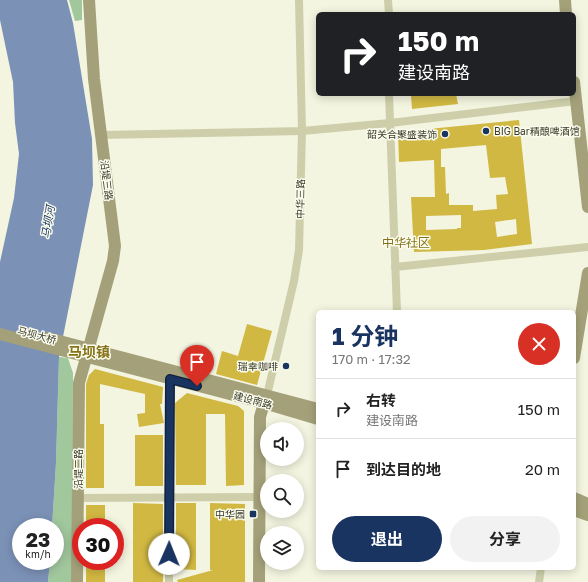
<!DOCTYPE html>
<html lang="zh">
<meta charset="utf-8">
<style>
body{margin:0;font-family:"Golos Text","Noto Sans SC",sans-serif;background:#f2f2f2;color:#222;height:100vh;display:flex;flex-direction:column;font-size:15px;white-space:nowrap}
*{box-sizing:border-box;margin:0}
p{font-size:13px;color:#767676}
.icon{flex:none;width:22px;height:22px;fill:none;stroke:currentColor;stroke-width:2;stroke-linecap:round;stroke-linejoin:round}
.map{position:relative;flex:1;overflow:hidden}
.sheet{position:absolute;left:316px;top:310px;width:260px;height:260px;display:flex;flex-direction:column;background:#fff;border-radius:6px;box-shadow:0 2px 10px #0003}
.sheet>*{flex:none}
.top-card{position:absolute;left:316px;top:12px;width:260px;height:84px;border-radius:6px;box-shadow:0 2px 10px #0003;background:#202124;color:#fff;overflow:hidden}
.tools{position:absolute;left:260px;top:422px;display:grid;gap:8px}
.tools a{display:grid;place-items:center;width:44px;height:44px;border-radius:50%;background:#fff;box-shadow:0 2px 10px #0003;font-size:20px}
.speed{position:absolute;left:12px;top:518px;display:flex;gap:8px;font-size:20px;font-weight:700;text-align:center}
.speed>*{display:grid;place-content:center;width:52px;height:52px;border-radius:50%;background:#fff;box-shadow:0 2px 10px #0003;line-height:1}
.speed small{font-size:10px;font-weight:400}
.speed .limit{border:6px solid #d22;background:#fff;color:#111}
.pin{position:absolute;display:grid;place-items:center;width:34px;height:34px;color:#fff;margin:-41px -17px;border-radius:50% 50% 50% 0;rotate:-45deg;box-shadow:0 0 4px #0007}
.pin .icon{rotate:45deg}
.me{position:absolute;width:44px;margin:-22px;rotate:1deg;stroke-linejoin:round;filter:drop-shadow(0 0 3px #0008)}
.turn{display:flex;align-items:center;gap:14px;height:84px;padding:0 16px;font-size:18px}
.turn .icon{width:52px;height:52px;stroke-width:2.5}
.turn b{display:block;font-size:28px;line-height:34px}
.round{display:grid;place-items:center;flex:none;width:42px;height:42px;border-radius:21px;background:#f2f2f2}
.head{display:flex;align-items:center;justify-content:space-between;height:68px;padding:0 16px}
h1{font-size:24px;font-weight:700;line-height:30px;color:#1a3462}
.cta{display:flex;gap:8px;margin-top:auto;padding:8px 16px}
.cta a{flex:1;height:46px;border-radius:24px;background:#1a3462;color:#fff;font-size:16px;font-weight:700;line-height:46px;text-align:center}
.cta a+a{background:#f2f2f2;color:#222}
ul{padding:0;list-style:none}
li{display:flex;align-items:center;gap:12px;height:60px;padding:0 16px;border-top:1px solid #e0e0e0}
li div{flex:1}
li b{display:block;font-size:15px}
li em{font-style:normal}
.map>svg:first-child{display:block}
.green{fill:#a1c79d}
.water{fill:#7b91b6}
.building{fill:#d1b842;fill-rule:evenodd}
.lines{fill:none;stroke-linecap:round;stroke-linejoin:round}
.street{stroke:#cecfaa;stroke-width:8}
.secondary{stroke:#a4a17a;stroke-width:12}
.route-casing{stroke:#112240;stroke-width:10}
.route{stroke:#1a3462;stroke-width:7}
.poi-dot{fill:#1a3462;stroke:#fafced;stroke-width:1.5}
.labels{text-anchor:middle;stroke-width:3;stroke-linejoin:round;paint-order:stroke}
.poi-label{font-size:10px;fill:#3c3a2a;stroke:#fafced;text-anchor:end}
.street-label{font-size:10px;fill:#3c3a2a;stroke:#fafced}
.water-label{font-size:11px;font-style:italic;fill:#1a3462;stroke:#fafced}
.quarter-label{font-size:12px;fill:#867319;stroke:#fafced}
.district-label{font-size:14px;font-weight:bold;fill:#867319;stroke:#fafced}
</style>
<div class="map">
<svg width="588" height="582" viewBox="0 0 588 582">
<rect width="100%" height="100%" fill="#f3f5e0"/>
<g class="green">
<polygon points="69,0 82,0 82,20 75,21"/>
<polygon points="59,357 68,358 73,373 72,582 48,582 50,561 55,561 55,527 52,527 56,463"/>
</g>
<polygon class="water" points="0,0 67,0 73,23 92,139 93,185 59,357 56,463 52,527 21,527 21,561 50,561 48,582 0,582 0,262 14,198 19,154 15,123 13,82 0,20"/>
<g class="building">
<polygon points="418,94 456,94 458,104 412,109 411,95"/>
<path d="M519 120 532 244 484 250 414 252 411 197H435L434 160 399 162 398 132ZM486 145 490 178 505 177 508 194 496 195 497 209 473 211V205H449V193L446 194 445 167H441V149ZM461 215V228H457V229L426 230V216ZM516 219 517 234 497 237 495 222Z"/>
<polygon points="247,324 272,331 257,385 216,374 222,351 238,356"/>
<polygon points="95,369 163,387 162,404 160,404 164,423 139,427 137,414 145,413 145,394 100,384 100,424 104,424 104,488 86,488 86,384 89,375"/>
<polygon points="187,393 238,406 244,411 244,485 226,486 225,414 206,414 206,485 176,485 175,403"/>
<rect x="135" y="435" width="28" height="51"/>
<polygon points="133,503 163,504 163,582 133,582"/>
<polygon points="176,503 196,503 196,570 176,569"/>
<polygon points="210,503 245,504 245,582 178,582 177,580 213,570 210,570"/>
<rect x="86" y="505" width="19" height="22"/>
<rect x="86" y="561" width="19" height="21"/>
</g>
<g class="lines">
<g class="street">
<polyline points="388,0 389,14"/>
<polyline points="389,94 397,312"/>
<polyline points="101,135 302,131 390,123 576,101"/>
<polyline points="395,267 588,247"/>
<polyline points="267,395 294,281 299,250 302,131 299,0"/>
<polyline points="78,498 259,497"/>
<polyline points="169,582 170,379"/>
<polyline points="539,582 541,568"/>
</g>
<g class="secondary">
<polyline points="565,0 566,14"/>
<polyline points="574,82 588,207"/>
<polyline points="0,334 264,403 318,419"/>
<polyline points="48,338 318,409"/>
<polyline points="574,358 588,273"/>
<polyline points="574,498 588,504"/>
<polyline points="574,510 588,515"/>
<polyline points="77,582 79,383 113,261 115,246 94,79 89,0"/>
<polyline points="259,582 260,417 266,396"/>
</g>
</g>
<g class="lines">
<g class="route-casing">
<polyline id="route" points="169,554 170,379 197,386"/>
</g>
<use href="#route" class="route"/>
</g>
<g class="poi-dot">
<circle cx="486" cy="131" r="4"/>
<circle cx="445" cy="134" r="4"/>
<circle cx="286" cy="366" r="4"/>
<rect x="249" y="510" width="8" height="8" rx="2"/>
</g>
<g class="labels">
<g class="poi-label">
<text x="494" y="135" text-anchor="start">BIG Bar精酿啤酒馆</text>
<text x="437" y="138">韶关合聚盛装饰</text>
<text x="278" y="370">瑞幸咖啡</text>
<text x="245" y="518">中华园</text>
</g>
<g class="street-label">
<text transform="translate(107 180) rotate(83)" y="4">沿堤三路</text>
<text transform="translate(300 199) rotate(-89)" y="4">中华三路</text>
<text transform="translate(37 335) rotate(15)" y="4">马坝大桥</text>
<text transform="translate(253 400) rotate(15)" y="4">建设南路</text>
<text transform="translate(78 469) rotate(-90)" y="4">沿堤二路</text>
</g>
<g class="water-label">
<text transform="translate(48 222) rotate(-81)" y="4">马坝河</text>
</g>
<g class="quarter-label">
<text x="406" y="247">中华社区</text>
</g>
<g class="district-label">
<text x="89" y="357">马坝镇</text>
</g>
</g>
</svg>
<div class="tools">
<a><svg class="icon" aria-label="sound" viewBox="0 0 24 24"><path d="M4 9h4l5-4v14l-5-4H4zM17 9q2 3 0 6"/></svg></a>
<a><svg class="icon" aria-label="search" viewBox="0 0 24 24"><circle cx="10" cy="10" r="6"/><path d="M15 15l6 6"/></svg></a>
<a><svg class="icon" aria-label="layers" viewBox="0 0 24 24"><path d="M12 4l9 5-9 5-9-5zM3 14l9 5 9-5"/></svg></a>
</div>
<div class="speed"><div>23<small>km/h</small></div><div class="limit">30</div></div>
<div class="pin" style="left:197px;top:386px;background:#d93025"><svg class="icon" aria-label="arrive" viewBox="0 0 24 24"><path d="M6 21V4h12l-3 4 3 4H6"/></svg></div>
<svg class="me" style="left:169px;top:554px" viewBox="-20 -20 40 40"><circle r="19" fill="#fff"/><path d="M0-13L10 11 0 6-10 11z" fill="#1a3462"/></svg>
<div class="top-card">
<div class="turn"><svg class="icon" aria-label="right" viewBox="0 0 24 24"><path d="M7 20v-9h11M14 6l5 5-5 5"/></svg><div><b>150 m</b>建设南路</div></div>
</div>
<section class="sheet">
<div class="head"><div><h1>1 分钟</h1><p>170 m · 17:32</p></div><a class="round" style="background:#d93025;color:#fff"><svg class="icon" aria-label="close" viewBox="0 0 24 24"><path d="M6 6l12 12M18 6L6 18"/></svg></a></div>
<ul>
<li><svg class="icon" aria-label="right" viewBox="0 0 24 24"><path d="M7 20v-9h11M14 6l5 5-5 5"/></svg><div><b>右转</b><p>建设南路</p></div><em>150 m</em></li>
<li><svg class="icon" aria-label="arrive" viewBox="0 0 24 24"><path d="M6 21V4h12l-3 4 3 4H6"/></svg><div><b>到达目的地</b></div><em>20 m</em></li>
</ul>
<div class="cta"><a>退出</a><a>分享</a></div>
</section>
</div>
